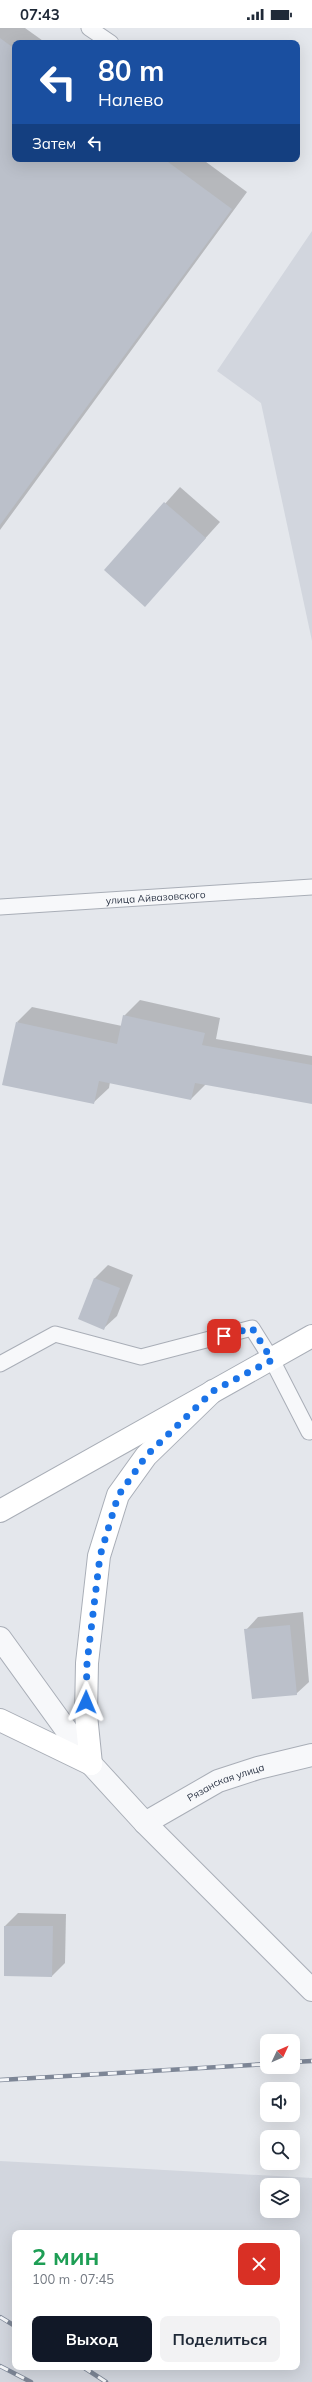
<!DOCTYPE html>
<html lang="ru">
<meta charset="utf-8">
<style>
body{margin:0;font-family:Mulish,sans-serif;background:#f2f2f3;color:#1f2937;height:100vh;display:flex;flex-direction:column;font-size:15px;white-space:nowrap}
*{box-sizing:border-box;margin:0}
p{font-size:13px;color:#747a83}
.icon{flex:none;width:22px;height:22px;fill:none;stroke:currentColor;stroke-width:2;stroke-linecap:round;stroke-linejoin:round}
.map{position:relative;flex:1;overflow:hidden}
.side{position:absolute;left:12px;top:2202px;width:288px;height:140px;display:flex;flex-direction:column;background:#fff;border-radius:8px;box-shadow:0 4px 16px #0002}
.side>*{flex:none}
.guide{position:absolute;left:12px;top:12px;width:288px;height:122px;border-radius:8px;box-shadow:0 4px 16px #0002;background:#1a4fa0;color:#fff;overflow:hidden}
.needle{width:26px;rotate:46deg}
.tools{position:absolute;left:260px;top:2006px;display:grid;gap:8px}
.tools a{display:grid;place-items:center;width:40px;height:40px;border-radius:8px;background:#fff;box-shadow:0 4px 16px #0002;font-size:20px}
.pin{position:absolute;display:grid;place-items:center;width:34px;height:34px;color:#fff;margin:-17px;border-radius:8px;box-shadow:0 2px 6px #0006}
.me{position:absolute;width:44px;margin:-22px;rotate:1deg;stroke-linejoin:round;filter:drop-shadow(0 0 3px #0008)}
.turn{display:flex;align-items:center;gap:14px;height:84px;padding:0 20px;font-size:18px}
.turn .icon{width:52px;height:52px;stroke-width:2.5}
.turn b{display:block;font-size:28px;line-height:34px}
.then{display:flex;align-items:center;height:38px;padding:0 20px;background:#0003;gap:8px;font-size:15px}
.round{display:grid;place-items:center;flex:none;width:42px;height:42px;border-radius:8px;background:#f2f2f3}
.head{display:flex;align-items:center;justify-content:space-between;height:68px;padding:0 20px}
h1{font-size:24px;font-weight:700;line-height:30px;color:#1e9e55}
.action{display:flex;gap:8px;margin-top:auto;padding:8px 20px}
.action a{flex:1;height:46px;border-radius:8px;background:#111827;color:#fff;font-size:16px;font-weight:700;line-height:46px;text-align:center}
.action a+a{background:#f2f2f3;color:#1f2937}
.status{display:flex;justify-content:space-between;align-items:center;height:28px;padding:0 20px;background:#fff;direction:ltr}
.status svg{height:11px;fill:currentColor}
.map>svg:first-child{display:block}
.built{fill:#d2d6de;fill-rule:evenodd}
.shadow{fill:#0003}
.building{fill:#bbc0ca}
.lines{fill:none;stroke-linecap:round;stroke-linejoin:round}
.service-casing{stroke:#a9aeb7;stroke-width:17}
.minor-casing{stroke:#a9aeb7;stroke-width:24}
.tertiary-casing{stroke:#a9aeb7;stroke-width:24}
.secondary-casing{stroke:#a9aeb7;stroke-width:24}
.service{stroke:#f7f8fa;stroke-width:15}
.minor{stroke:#f7f8fa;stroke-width:22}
.tertiary{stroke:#f7f8fa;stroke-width:22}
.secondary{stroke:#fff;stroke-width:22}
.rail-casing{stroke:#7d8696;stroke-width:4.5}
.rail{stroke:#f4f6f9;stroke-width:3;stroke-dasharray:9;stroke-linecap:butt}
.route{stroke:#1a73e8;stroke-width:7;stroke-dasharray:0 12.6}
.labels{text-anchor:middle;stroke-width:3;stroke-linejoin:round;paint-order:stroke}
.street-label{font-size:10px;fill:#2b3445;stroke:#f4f6f9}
</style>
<div class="status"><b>07:43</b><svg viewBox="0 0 49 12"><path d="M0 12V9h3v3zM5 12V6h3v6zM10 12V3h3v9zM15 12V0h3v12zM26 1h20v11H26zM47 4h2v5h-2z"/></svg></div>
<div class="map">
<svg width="312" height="2354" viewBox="0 0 312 2354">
<rect width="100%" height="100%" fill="#e4e7ec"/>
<g class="built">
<polygon points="312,203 312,613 261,375 217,343"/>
<path d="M0 2133 312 2150V2354H0ZM267 2157H293V2183H267ZM15 2205H297V2339H15Z"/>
</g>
<g class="shadow">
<polygon points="0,0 25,0 46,15 15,15 15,131 202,131 247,164 0,502"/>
<polygon points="180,459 220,494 145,577 106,542"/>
<polygon points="140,972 220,990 216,1011 312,1028 312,1075 206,1056 191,1071 110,1054 109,1060 93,1075 17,994 32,979 122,998 124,988"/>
<polygon points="108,1237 133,1247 117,1288 104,1300 80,1290 95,1250"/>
<polygon points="303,1584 309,1654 296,1666 246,1602 258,1589"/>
<polygon points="18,1885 66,1886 65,1935 52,1948 5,1947 5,1898"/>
</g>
<g class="building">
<polygon points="0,10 15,21 15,131 164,131 232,181 0,497"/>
<polygon points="164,474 206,510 145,579 104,542"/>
<polygon points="123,987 205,1005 202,1017 312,1037 312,1076 195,1055 191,1072 99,1053 94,1076 2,1057 16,994 117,1016"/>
<polygon points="94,1250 120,1260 104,1302 78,1291"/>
<polygon points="290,1597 297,1667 252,1671 244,1601"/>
<polygon points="4,1898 53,1898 52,1949 4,1948"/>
</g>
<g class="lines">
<g class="service-casing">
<g id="service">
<polyline points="89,0 111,15"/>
<path id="s1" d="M0 879 312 859"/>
<polyline points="0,1336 55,1306 141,1329 252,1300 272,1332 309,1404 312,1402"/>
</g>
</g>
<g class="minor-casing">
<g id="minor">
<path id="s2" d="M145 1795 218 1753 258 1740 312 1727"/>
</g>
</g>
<g class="tertiary-casing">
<polyline id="tertiary" points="0,1610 91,1736 145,1795 312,1962"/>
</g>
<g class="secondary-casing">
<g id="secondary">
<polyline points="0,1483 312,1308"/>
<polyline points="0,1692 91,1736"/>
<polyline points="91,1736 86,1687 87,1635 99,1528 118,1467 146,1428 213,1363"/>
</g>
</g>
<use href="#service" class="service"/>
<use href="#minor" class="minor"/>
<use href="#tertiary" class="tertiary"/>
<use href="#secondary" class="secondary"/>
<g class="rail-casing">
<g id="rail">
<polyline points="293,2034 312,2033"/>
<polyline points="0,2052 267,2036"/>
<polyline points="0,2289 15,2298"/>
<polyline points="0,2338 31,2354"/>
<polyline points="83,2339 106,2354"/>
</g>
</g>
<use href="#rail" class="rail"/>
</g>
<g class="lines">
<polyline class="route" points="86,1674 87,1635 100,1528 118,1468 146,1428 213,1363 272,1332 252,1300 224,1308"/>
</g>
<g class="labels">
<g class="street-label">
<text dy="4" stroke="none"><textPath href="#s1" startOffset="156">улица Айвазовского</textPath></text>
<text dy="4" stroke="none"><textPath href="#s2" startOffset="91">Рязанская улица</textPath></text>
</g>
</g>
</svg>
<div class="tools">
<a><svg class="needle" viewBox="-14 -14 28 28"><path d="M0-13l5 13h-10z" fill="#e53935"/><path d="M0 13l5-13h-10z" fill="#747a83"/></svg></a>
<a><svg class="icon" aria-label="sound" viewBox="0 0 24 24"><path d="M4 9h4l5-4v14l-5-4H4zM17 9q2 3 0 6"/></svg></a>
<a><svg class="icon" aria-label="search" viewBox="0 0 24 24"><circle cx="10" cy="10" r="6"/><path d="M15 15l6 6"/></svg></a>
<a><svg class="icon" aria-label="layers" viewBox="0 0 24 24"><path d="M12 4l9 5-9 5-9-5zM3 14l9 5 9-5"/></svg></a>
</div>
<div class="pin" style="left:224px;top:1308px;background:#d93025"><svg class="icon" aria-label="arrive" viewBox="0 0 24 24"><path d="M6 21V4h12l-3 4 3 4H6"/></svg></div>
<svg class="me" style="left:86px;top:1674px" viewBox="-20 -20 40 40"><path d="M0-17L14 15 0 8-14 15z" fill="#1a73e8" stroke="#fff" stroke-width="4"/></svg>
<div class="guide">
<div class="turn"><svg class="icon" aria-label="left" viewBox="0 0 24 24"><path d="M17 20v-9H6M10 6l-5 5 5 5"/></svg><div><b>80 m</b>Налево</div></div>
<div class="then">Затем<svg class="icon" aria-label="left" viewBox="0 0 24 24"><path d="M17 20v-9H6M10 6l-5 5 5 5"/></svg></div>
</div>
<section class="side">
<div class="head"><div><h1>2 мин</h1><p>100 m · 07:45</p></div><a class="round" style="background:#d93025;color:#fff"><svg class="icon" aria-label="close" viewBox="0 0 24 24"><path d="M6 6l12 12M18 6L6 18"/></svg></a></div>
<div class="action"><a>Выход</a><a>Поделиться</a></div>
</section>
</div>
